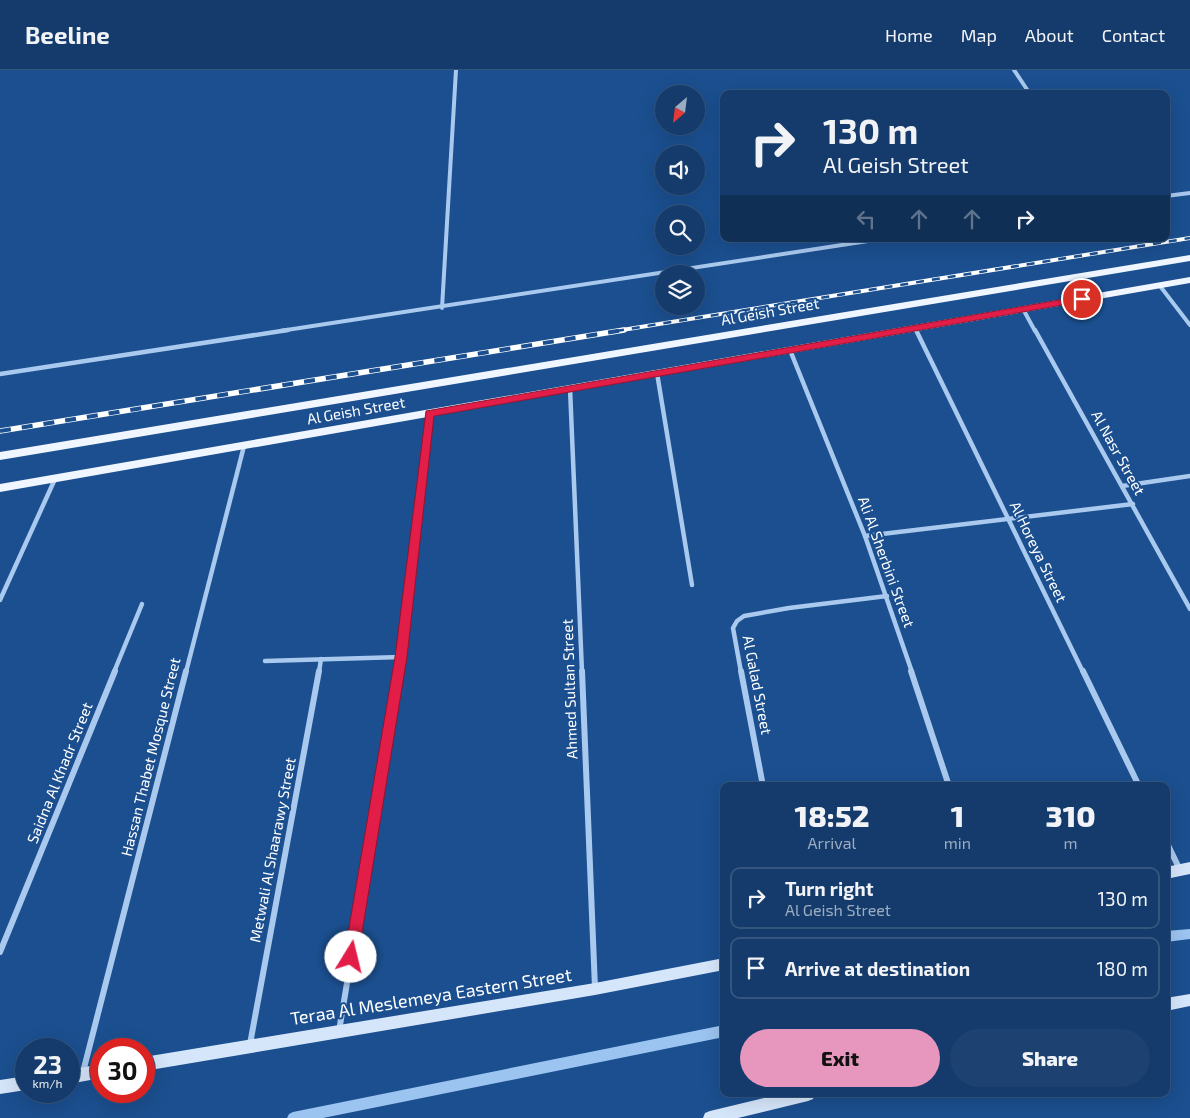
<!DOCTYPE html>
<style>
body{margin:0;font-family:"Exo 2",sans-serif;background:#1d4271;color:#f1f3f6;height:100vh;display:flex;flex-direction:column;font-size:19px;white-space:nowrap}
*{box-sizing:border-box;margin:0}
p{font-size:16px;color:#9dadc1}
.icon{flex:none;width:28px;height:28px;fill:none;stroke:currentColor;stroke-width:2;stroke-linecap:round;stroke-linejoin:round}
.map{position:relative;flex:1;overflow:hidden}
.sheet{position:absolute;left:720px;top:712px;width:450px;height:315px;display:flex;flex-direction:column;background:#143b6b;border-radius:10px;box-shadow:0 5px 20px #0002,0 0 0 1px #33557e}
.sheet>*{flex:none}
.guide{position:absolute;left:720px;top:20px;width:450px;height:152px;border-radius:10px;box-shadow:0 5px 20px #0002,0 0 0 1px #33557e;background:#143b6b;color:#f1f3f6;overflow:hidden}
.needle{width:32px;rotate:208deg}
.controls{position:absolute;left:655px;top:15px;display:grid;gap:10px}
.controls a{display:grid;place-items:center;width:50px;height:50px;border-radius:50%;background:#143b6b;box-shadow:0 5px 20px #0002,0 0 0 1px #33557e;font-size:25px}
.speed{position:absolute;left:15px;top:968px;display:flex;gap:10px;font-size:25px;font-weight:700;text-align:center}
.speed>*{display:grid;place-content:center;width:65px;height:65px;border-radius:50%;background:#143b6b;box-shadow:0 5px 20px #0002,0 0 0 1px #33557e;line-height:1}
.speed small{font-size:12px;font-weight:400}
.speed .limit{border:8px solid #d22;background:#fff;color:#111}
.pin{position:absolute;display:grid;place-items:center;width:42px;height:42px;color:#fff;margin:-21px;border:2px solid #fff;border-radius:50%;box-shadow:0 1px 5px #0007}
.me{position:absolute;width:55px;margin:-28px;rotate:9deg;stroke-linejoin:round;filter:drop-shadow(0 0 4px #0008)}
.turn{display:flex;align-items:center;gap:18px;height:105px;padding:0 20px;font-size:22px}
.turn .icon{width:65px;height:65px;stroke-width:2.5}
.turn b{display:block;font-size:35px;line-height:42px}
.lanes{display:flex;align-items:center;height:48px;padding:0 20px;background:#0003;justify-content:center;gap:25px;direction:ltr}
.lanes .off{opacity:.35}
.eta{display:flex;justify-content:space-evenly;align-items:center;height:85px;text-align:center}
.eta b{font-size:30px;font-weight:800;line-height:35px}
.button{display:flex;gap:10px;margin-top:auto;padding:10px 20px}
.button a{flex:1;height:58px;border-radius:30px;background:#e797bd;color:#111;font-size:20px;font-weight:800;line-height:58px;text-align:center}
.button a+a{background:#1d4271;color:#f1f3f6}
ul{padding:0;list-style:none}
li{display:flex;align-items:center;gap:15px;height:62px;margin:0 10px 8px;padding:0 10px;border:2px solid #33557e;border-radius:10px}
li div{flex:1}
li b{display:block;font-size:19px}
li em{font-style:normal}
header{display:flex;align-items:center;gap:30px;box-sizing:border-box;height:70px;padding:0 25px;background:#143b6b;border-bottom:1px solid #33557e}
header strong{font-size:24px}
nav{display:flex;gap:28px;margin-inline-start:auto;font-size:18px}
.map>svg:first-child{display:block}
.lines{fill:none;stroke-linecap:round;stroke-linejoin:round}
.stream{fill:#9cc4f0;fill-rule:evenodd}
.street-far2{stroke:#a9c9ee;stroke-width:4}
.street-far1{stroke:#a9c9ee;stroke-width:4.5}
.street{stroke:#a9c9ee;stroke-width:6}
.secondary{fill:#d6e6fa;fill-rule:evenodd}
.primary{fill:#f0f6ff;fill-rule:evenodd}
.rail-far1-casing{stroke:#fff;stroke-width:4}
.rail-casing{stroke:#fff;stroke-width:5.5}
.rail-far1{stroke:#1b4f8f;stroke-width:2.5;stroke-dasharray:8;stroke-linecap:butt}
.rail{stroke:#1b4f8f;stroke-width:4;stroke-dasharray:11;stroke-linecap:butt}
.route{fill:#e11d48;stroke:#92132f}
.labels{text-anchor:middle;stroke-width:4;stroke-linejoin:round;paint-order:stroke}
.street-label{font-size:15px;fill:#fff;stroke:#1b4f8f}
.near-street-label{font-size:18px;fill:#fff;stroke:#1b4f8f}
</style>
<header>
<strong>Beeline</strong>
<nav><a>Home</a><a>Map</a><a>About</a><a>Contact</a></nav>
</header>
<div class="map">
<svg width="1190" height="1048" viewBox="0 0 1190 1048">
<rect width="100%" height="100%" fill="#1b4f8f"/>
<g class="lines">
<g class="stream">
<polygon points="1190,859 1190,869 1166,872 1166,861"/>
<polygon points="724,955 724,967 323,1048 287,1048 289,1044 293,1042"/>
</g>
<g class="street-far2">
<polyline points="1014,0 1030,24"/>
<polyline points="1166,126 1190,123"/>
<polyline points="1160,216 1190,255"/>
<polyline points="442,238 456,0"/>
<polyline points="1023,239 1035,261"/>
<polyline points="915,258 917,261"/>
<polyline points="280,261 881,169"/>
</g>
<g class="street-far1">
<polyline points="916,260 1083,602"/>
<polyline points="1035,260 1190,539"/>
<polyline points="790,280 865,466 912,602"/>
<polyline points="657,303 692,515"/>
<polyline points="0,304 288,260"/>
<polyline points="570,318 582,602"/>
<polyline points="1122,416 1190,406"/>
<polyline points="865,466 1133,434"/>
<polyline points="0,530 55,409"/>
<polyline points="265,591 401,587"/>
<polyline points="114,602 142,534"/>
<polyline points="186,602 244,376"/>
<polyline points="319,602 321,589"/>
<polyline points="398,602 430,343"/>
<polyline points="741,602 733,558 737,551 744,546 789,538 887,526"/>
</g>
<g class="street">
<polyline points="582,601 595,918"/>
<polyline points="741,601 763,716"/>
<polyline points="911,601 949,716"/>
<polyline points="1083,601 1139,716"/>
<polyline points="1166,771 1180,800"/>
<polyline points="0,882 115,601"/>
<polyline points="339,961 399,601"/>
<polyline points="250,974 319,601"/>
<polyline points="83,1002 186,601"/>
</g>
<g class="secondary">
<polygon points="1190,792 1190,804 1166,809 1166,797"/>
<polygon points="724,888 724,900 595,925 144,1001 144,987 595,913"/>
<polygon points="1190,924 1190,936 1166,941 1166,928"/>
<polygon points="101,994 101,1008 69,1014 69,1000"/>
<polygon points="26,1006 26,1020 0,1024 0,1010"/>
<polygon points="781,1024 815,1024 813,1029 808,1031 738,1048 703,1048 705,1043 710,1041"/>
</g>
<g class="primary">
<polygon points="1190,185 1190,191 0,390 0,382"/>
<polygon points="1190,207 1190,213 0,422 0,414"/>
</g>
<g class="rail-far1-casing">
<polyline id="rail-far1" points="616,261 1190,168"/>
</g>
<g class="rail-casing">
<polyline id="rail" points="0,361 624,260"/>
</g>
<use href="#rail-far1" class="rail-far1"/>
<use href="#rail" class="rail"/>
</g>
<polygon class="route" points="1082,226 1085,227 1085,231 434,346 407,587 358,887 356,892 351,894 346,892 344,887 395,587 426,341"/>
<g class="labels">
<g class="street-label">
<text transform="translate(770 242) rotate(-10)" y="5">Al Geish Street</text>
<text transform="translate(356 341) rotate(-10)" y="5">Al Geish Street</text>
<text transform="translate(1118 383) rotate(61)" y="5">Al Nasr Street</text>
<text transform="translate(1038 482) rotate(64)" y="5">Al Horeya Street</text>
<text transform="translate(886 492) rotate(70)" y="5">Ali Al Sherbini Street</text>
<text transform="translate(757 615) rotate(79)" y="5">Al Galad Street</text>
<text transform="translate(570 619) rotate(-92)" y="5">Ahmed Sultan Street</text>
<text transform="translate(151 687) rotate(-76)" y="5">Hassan Thabet Mosque Street</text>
<text transform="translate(60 703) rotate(-68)" y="5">Saidna Al Khadr Street</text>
<text transform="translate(273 780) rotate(-79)" y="5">Metwali Al Shaarawy Street</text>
</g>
<g class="near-street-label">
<text transform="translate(431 927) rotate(-9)" y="6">Teraa Al Meslemeya Eastern Street</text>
</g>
</g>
</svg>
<div class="controls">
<a><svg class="needle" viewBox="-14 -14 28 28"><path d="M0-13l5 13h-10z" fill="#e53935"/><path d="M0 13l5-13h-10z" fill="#9dadc1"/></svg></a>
<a><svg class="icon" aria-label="sound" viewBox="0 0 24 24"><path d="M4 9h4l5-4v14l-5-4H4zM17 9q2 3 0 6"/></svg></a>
<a><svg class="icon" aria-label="search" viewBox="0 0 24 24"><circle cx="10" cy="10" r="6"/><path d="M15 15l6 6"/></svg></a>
<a><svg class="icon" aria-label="layers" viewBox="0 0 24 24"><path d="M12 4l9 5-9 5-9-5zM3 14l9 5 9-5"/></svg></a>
</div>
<div class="speed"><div>23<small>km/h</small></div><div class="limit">30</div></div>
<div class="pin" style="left:1082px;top:229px;background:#d93025"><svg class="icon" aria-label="arrive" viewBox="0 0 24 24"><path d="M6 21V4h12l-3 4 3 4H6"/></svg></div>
<svg class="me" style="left:351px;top:887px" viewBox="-20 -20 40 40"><circle r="19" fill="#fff"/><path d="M0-13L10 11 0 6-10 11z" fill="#e11d48"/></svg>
<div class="guide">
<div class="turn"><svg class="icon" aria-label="right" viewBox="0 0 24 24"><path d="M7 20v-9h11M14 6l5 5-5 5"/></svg><div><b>130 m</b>Al Geish Street</div></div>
<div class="lanes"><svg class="icon off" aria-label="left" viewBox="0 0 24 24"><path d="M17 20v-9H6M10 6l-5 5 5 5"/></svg><svg class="icon off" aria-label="ahead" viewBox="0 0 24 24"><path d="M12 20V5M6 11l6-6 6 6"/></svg><svg class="icon off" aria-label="ahead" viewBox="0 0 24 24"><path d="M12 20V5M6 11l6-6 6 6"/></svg><svg class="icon" aria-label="right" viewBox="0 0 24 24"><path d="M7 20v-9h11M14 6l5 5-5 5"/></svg></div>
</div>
<section class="sheet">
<div class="eta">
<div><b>18:52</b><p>Arrival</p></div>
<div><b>1</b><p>min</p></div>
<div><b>310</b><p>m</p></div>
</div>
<ul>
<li><svg class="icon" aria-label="right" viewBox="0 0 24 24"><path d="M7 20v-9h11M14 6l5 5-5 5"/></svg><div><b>Turn right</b><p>Al Geish Street</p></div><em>130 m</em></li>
<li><svg class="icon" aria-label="arrive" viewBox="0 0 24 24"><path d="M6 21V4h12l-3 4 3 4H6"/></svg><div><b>Arrive at destination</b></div><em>180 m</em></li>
</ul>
<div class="button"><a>Exit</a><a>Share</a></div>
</section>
</div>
